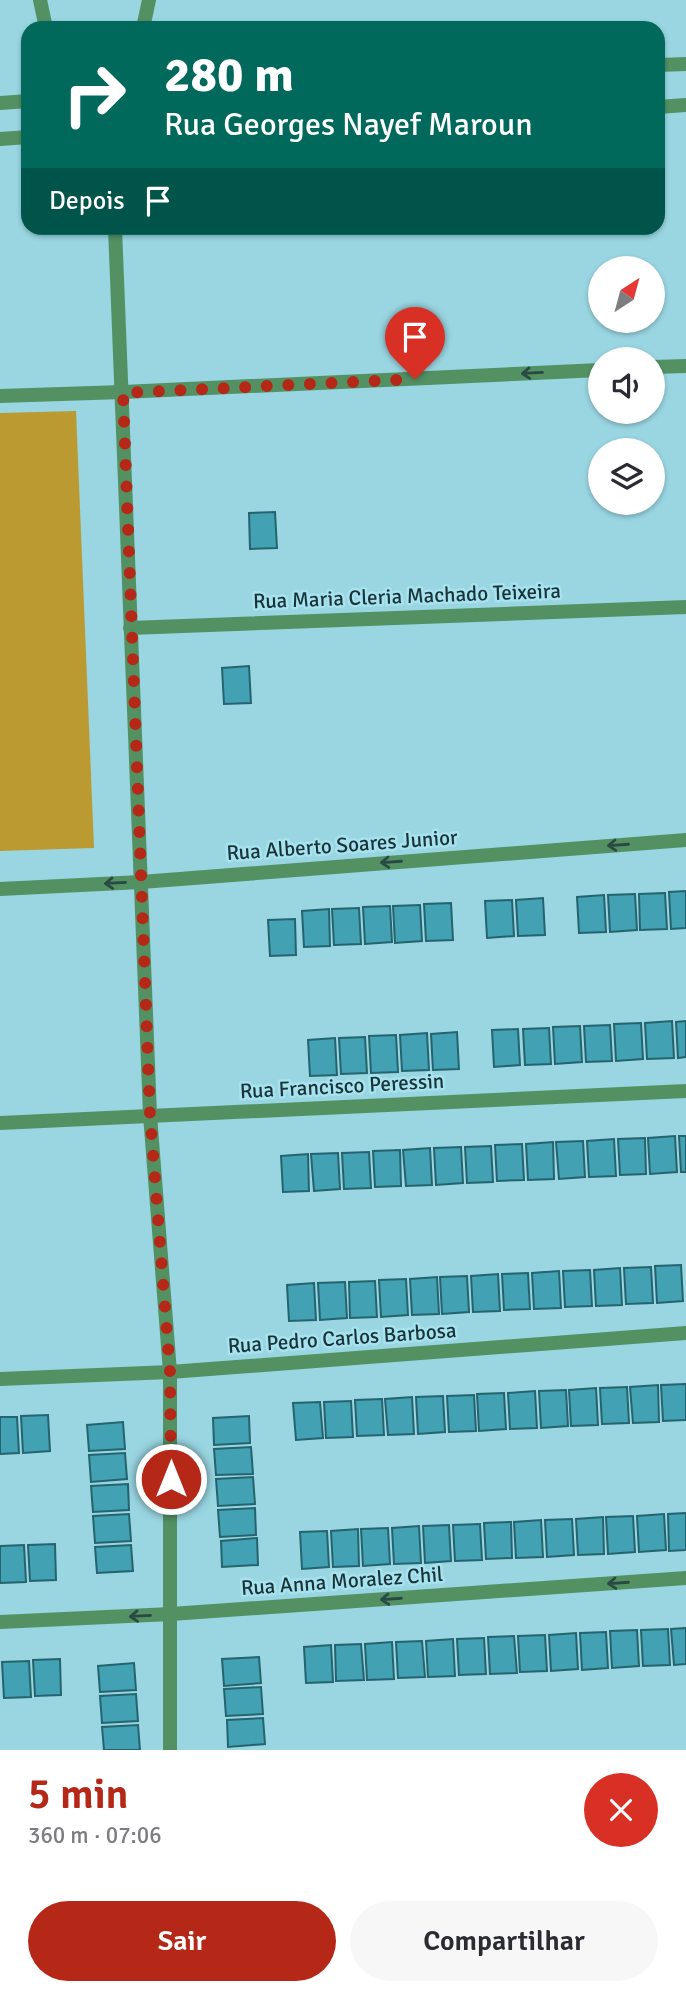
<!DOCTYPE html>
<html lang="pt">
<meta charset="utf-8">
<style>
body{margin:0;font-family:Signika,sans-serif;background:#f7f7f7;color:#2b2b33;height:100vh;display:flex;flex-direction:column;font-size:26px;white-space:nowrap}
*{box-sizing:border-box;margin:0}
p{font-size:23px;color:#7c7c81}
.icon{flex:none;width:38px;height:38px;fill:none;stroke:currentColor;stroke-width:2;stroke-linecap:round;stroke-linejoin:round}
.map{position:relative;height:1750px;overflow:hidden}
.side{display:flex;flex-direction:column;background:#fff;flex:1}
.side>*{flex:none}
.hud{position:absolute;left:21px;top:21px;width:644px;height:214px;border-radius:21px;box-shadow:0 2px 5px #0004;background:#00695c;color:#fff;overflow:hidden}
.needle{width:46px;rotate:36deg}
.buttons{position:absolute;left:588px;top:256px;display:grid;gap:14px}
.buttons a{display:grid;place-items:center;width:77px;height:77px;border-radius:50%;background:#fff;box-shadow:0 2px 5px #0004;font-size:35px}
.pin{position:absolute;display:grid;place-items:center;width:60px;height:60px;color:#fff;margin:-72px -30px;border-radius:50% 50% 50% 0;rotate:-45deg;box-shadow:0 0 7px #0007}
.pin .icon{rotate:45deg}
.me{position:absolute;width:77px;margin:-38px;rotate:0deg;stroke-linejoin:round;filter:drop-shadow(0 0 5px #0008)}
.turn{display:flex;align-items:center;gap:24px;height:147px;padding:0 28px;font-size:32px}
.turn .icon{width:91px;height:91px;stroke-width:2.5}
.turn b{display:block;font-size:49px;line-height:60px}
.then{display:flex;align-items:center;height:66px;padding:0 28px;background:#0003;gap:14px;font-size:26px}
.round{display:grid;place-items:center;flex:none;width:74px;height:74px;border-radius:37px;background:#f7f7f7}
.headline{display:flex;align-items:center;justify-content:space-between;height:119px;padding:0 28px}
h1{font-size:42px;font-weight:600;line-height:52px;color:#b52817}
.button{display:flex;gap:14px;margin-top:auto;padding:14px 28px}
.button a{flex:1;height:80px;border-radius:42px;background:#b52817;color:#fff;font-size:28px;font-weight:600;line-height:80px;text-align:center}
.button a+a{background:#f7f7f7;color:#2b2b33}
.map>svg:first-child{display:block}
.green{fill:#bb9a31}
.building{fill:#42a1b2;stroke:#25636e;stroke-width:2}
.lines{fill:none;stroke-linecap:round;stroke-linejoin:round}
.minor{stroke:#539163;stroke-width:14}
.tertiary{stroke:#539163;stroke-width:14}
.oneway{stroke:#284a43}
.route{stroke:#b52817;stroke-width:12;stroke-dasharray:0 21.6}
.labels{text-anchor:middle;stroke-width:5;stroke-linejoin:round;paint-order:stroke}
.street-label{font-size:21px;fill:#1a3338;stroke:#a6e3ef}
</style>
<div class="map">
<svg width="686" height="1750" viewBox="0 0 686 1750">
<rect width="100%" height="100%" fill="#99d6e2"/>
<polygon class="green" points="76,411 94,848 0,851 0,413"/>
<g class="building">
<polygon points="275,512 277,548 250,549 249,513"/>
<polygon points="249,666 251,703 224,704 222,668"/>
<polygon points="686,891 686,928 671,929 669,892"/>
<polygon points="665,893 667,929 640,930 639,894"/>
<polygon points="635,894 637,930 610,932 608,895"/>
<polygon points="604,895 606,932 579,933 577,897"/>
<polygon points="543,898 545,935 518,936 516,900"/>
<polygon points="512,900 514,936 487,938 485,901"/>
<polygon points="451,903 453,940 426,941 424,904"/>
<polygon points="420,905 422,941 395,943 393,906"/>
<polygon points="390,906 392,942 365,944 363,907"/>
<polygon points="359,908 361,944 334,945 332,909"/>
<polygon points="329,909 330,946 304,947 302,911"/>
<polygon points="295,919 296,955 270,956 268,920"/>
<polygon points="672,1021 674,1058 647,1059 645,1023"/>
<polygon points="686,1021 686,1057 678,1058 676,1022"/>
<polygon points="641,1023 643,1059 616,1061 614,1024"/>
<polygon points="610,1025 612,1061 586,1062 584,1026"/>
<polygon points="580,1026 582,1062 555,1064 553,1027"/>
<polygon points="549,1028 551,1064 525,1065 523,1029"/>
<polygon points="518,1029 520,1065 494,1067 492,1030"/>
<polygon points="457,1032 459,1069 433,1070 431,1034"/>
<polygon points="427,1033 429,1070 402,1071 400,1035"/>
<polygon points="396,1035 398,1072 371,1073 369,1036"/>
<polygon points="365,1037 367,1073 341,1074 339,1038"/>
<polygon points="335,1038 337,1075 310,1076 308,1040"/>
<polygon points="675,1136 677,1172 650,1174 648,1138"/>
<polygon points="679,1136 686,1136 686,1172 681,1172"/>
<polygon points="645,1138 646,1174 620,1175 618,1139"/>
<polygon points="614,1139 616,1176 589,1177 587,1141"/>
<polygon points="583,1141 585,1177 559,1179 556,1142"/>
<polygon points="553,1142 554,1179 528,1180 526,1144"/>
<polygon points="522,1144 524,1180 497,1181 495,1145"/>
<polygon points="491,1146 493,1182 467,1183 465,1147"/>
<polygon points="461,1147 463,1183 436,1185 434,1148"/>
<polygon points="430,1148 432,1185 406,1186 403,1150"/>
<polygon points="400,1150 401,1186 375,1187 373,1151"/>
<polygon points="369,1152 371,1188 344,1189 342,1153"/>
<polygon points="338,1153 340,1189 314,1191 311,1154"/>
<polygon points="308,1154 309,1191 283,1192 281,1156"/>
<polygon points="681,1265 683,1301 657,1303 655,1266"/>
<polygon points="651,1267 653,1303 626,1304 624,1268"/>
<polygon points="620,1268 622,1305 596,1306 594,1270"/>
<polygon points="590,1270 592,1306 565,1307 563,1271"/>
<polygon points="559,1271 561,1308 534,1309 532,1273"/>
<polygon points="528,1273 530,1309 504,1310 502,1274"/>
<polygon points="498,1274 500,1311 473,1312 471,1276"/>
<polygon points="467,1276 469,1312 442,1314 440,1277"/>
<polygon points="437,1277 439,1314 412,1315 410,1279"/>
<polygon points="406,1279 408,1315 381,1317 379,1280"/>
<polygon points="375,1281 377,1317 350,1318 349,1282"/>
<polygon points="345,1282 347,1318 320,1320 318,1283"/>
<polygon points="314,1283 316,1320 289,1321 287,1285"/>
<polygon points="686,1384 686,1420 663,1421 661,1385"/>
<polygon points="658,1385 659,1422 633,1423 630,1387"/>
<polygon points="627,1387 629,1423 602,1424 600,1388"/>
<polygon points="596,1388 598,1425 571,1426 569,1390"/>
<polygon points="566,1390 568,1426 541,1428 539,1391"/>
<polygon points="535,1391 537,1428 510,1429 508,1393"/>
<polygon points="504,1393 506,1429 479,1431 477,1394"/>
<polygon points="474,1395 476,1431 449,1432 447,1396"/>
<polygon points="443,1396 445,1432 418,1434 416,1397"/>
<polygon points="412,1397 414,1434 388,1435 385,1399"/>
<polygon points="382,1399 384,1435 357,1436 355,1400"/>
<polygon points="351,1401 353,1437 326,1438 324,1402"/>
<polygon points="320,1402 323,1438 296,1440 293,1403"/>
<polygon points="48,1415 50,1451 23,1453 21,1416"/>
<polygon points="249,1416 250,1443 214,1445 213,1418"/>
<polygon points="0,1417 17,1417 19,1453 0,1454"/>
<polygon points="123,1422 125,1449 89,1451 87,1425"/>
<polygon points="251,1447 253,1474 216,1475 214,1449"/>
<polygon points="125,1453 127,1479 91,1482 89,1455"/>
<polygon points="253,1477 255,1504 218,1506 216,1479"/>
<polygon points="128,1484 129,1510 93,1512 91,1486"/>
<polygon points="255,1508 256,1535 220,1537 218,1510"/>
<polygon points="686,1513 686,1550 669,1551 668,1514"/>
<polygon points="129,1514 131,1541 95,1543 93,1516"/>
<polygon points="664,1514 666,1550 639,1552 637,1516"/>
<polygon points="633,1516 635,1552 608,1554 606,1517"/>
<polygon points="603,1517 604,1554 578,1555 576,1519"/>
<polygon points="572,1519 574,1555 547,1557 545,1520"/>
<polygon points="541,1520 543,1557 516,1558 514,1522"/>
<polygon points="511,1522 512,1558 486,1559 484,1523"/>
<polygon points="480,1524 482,1560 455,1561 453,1525"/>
<polygon points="449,1525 451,1561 425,1563 423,1526"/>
<polygon points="419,1526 421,1563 394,1564 392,1528"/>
<polygon points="388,1528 390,1564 363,1566 361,1529"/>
<polygon points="358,1529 359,1566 333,1567 331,1531"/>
<polygon points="327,1531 329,1567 302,1569 300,1532"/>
<polygon points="257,1538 258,1565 222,1567 221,1541"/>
<polygon points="55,1544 56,1580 30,1581 28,1545"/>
<polygon points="24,1545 26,1582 0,1583 0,1546"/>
<polygon points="131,1545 133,1571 97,1573 95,1547"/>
<polygon points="686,1628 686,1664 674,1665 671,1629"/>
<polygon points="668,1629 670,1665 643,1666 641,1630"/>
<polygon points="637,1630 639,1666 612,1668 610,1631"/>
<polygon points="606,1632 608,1668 582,1670 580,1633"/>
<polygon points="576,1633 578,1669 551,1671 549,1635"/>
<polygon points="545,1635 547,1671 520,1672 518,1636"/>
<polygon points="514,1636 517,1673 490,1674 488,1637"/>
<polygon points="484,1638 486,1674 459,1675 457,1639"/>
<polygon points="453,1639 455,1676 428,1677 426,1641"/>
<polygon points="422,1641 425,1677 398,1678 396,1642"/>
<polygon points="392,1642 394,1679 367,1680 365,1644"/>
<polygon points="361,1644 364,1680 336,1681 335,1645"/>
<polygon points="331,1645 333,1682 306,1683 304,1647"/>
<polygon points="259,1657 261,1683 224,1686 222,1659"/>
<polygon points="60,1659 61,1695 35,1696 33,1660"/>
<polygon points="29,1661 31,1697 4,1698 2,1662"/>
<polygon points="134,1663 136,1690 100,1692 98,1666"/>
<polygon points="261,1687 263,1714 226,1716 224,1689"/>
<polygon points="136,1694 138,1721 102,1723 100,1696"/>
<polygon points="263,1718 265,1744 228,1747 227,1720"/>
<polygon points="138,1725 140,1750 104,1750 102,1727"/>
</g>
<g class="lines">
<g class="minor">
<polyline points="40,0 46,28"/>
<polyline points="143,28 149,0"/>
<polyline points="115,228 150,1115 170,1372 170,1750"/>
<polyline points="653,367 686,366"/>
<polyline points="0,396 123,392 600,370"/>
<polyline points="130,628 686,607"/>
<polyline points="0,889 141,882 686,840"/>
<polyline points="0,1123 686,1091"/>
<polyline points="0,1379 170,1372 686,1333"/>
<polyline points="0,1622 171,1614 686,1578"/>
</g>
<g class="tertiary">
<polyline points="658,65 686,64"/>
<polyline points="0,103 28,101"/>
<polyline points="658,107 686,105"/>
<polyline points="0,139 28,137"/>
</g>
</g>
<defs><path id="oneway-shaft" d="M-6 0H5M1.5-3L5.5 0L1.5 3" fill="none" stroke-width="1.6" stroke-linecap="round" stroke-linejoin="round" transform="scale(1.75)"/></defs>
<g class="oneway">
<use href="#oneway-shaft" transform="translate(532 373) rotate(177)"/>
<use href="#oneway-shaft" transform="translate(618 845) rotate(176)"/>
<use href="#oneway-shaft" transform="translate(391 862) rotate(176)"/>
<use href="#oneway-shaft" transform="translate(115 883) rotate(177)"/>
<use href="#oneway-shaft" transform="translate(618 1583) rotate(176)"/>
<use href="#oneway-shaft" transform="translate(391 1599) rotate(176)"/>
<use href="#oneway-shaft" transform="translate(140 1616) rotate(177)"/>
</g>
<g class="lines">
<polyline class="route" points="171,1479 170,1372 150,1115 123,393 415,379"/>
</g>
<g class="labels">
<g class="street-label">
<text transform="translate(407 596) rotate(-2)" y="7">Rua Maria Cleria Machado Teixeira</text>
<text transform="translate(342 845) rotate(-4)" y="7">Rua Alberto Soares Junior</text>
<text transform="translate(342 1086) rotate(-3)" y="7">Rua Francisco Peressin</text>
<text transform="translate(342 1338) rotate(-4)" y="7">Rua Pedro Carlos Barbosa</text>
<text transform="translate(342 1581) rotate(-4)" y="7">Rua Anna Moralez Chil</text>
</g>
</g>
</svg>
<div class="buttons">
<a><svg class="needle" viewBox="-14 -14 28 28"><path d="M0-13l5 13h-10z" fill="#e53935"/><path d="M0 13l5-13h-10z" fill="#7c7c81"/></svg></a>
<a><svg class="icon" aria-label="sound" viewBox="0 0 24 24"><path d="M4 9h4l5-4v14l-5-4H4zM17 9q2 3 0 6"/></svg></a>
<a><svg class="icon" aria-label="layers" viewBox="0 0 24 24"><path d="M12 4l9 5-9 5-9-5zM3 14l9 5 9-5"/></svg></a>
</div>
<div class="pin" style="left:415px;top:379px;background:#d93025"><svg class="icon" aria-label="arrive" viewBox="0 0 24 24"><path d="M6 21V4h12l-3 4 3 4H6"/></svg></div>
<svg class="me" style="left:171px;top:1479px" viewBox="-20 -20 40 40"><circle r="17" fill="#b52817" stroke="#fff" stroke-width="3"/><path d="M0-11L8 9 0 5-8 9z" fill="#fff"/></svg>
<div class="hud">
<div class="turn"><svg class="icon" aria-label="right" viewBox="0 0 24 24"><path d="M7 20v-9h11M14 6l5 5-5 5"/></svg><div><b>280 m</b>Rua Georges Nayef Maroun</div></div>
<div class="then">Depois<svg class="icon" aria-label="arrive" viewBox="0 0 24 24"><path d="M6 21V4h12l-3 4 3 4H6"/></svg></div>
</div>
</div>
<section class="side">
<div class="headline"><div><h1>5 min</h1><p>360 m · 07:06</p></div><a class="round" style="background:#d93025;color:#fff"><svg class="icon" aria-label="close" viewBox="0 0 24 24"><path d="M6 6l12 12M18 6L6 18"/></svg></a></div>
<div class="button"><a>Sair</a><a>Compartilhar</a></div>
</section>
